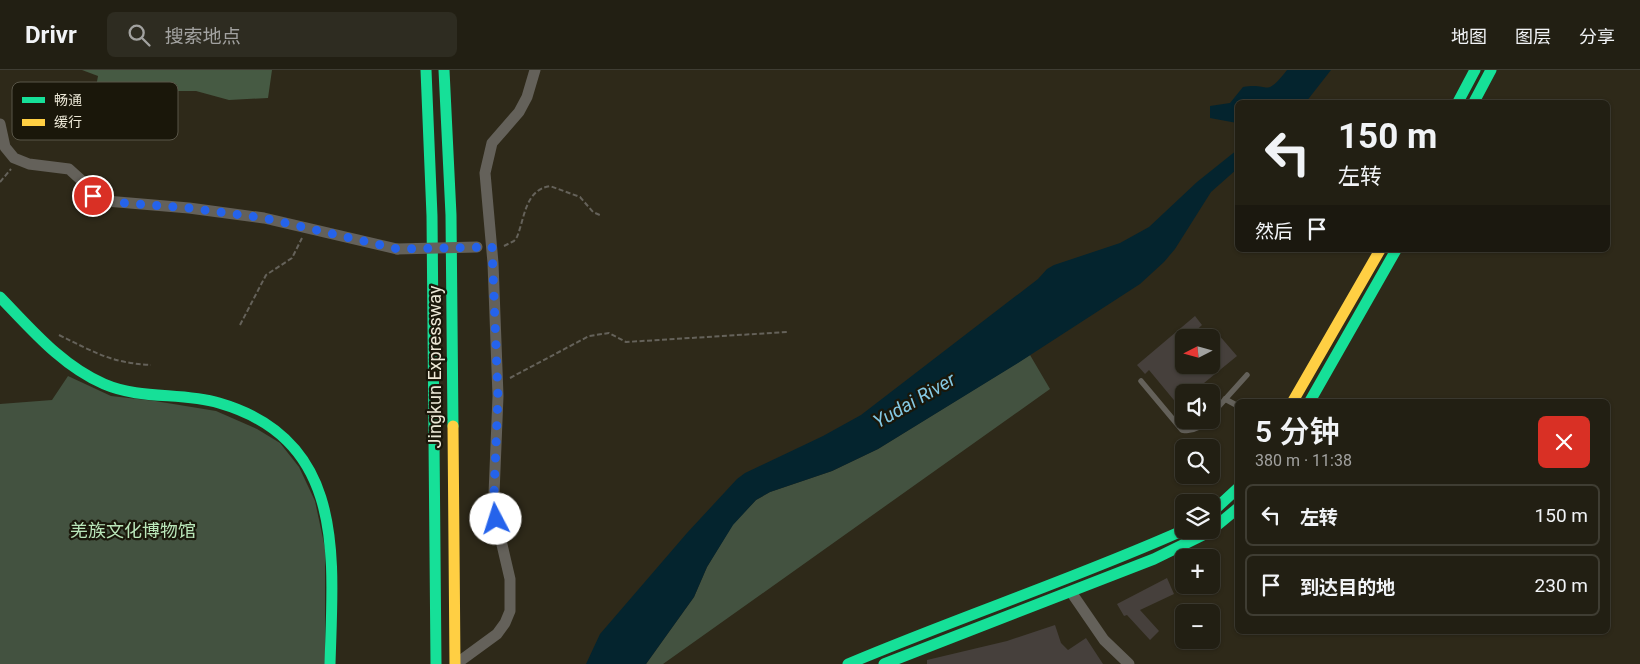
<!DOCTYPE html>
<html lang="zh">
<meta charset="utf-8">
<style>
body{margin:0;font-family:Roboto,"Noto Sans SC",sans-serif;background:#2e2c21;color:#f1f3f6;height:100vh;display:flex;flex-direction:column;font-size:19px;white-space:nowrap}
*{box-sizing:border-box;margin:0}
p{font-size:16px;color:#a2a2a0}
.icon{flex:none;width:28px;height:28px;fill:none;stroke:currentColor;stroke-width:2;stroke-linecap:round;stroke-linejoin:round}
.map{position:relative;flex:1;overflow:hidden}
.panel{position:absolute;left:1235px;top:329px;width:375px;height:235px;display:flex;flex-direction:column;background:#221f13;border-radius:8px;box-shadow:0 1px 4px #0004,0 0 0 1px #3f3d33}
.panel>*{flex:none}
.banner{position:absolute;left:1235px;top:30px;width:375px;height:152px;border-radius:8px;box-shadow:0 1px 4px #0004,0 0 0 1px #3f3d33;background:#221f13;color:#f1f3f6;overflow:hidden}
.needle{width:32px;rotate:264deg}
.tools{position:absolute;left:1175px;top:259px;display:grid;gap:10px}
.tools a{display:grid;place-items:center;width:45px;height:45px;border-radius:8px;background:#221f13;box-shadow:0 1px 4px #0004,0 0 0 1px #3f3d33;font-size:25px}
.pin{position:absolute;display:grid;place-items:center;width:42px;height:42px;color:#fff;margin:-21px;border:2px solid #fff;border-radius:50%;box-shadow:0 1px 5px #0007}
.me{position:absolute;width:55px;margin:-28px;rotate:355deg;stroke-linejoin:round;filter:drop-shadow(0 0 4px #0008)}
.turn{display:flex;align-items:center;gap:18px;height:105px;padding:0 20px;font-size:22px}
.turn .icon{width:65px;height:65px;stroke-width:2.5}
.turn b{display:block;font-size:35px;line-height:42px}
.then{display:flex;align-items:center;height:48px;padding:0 20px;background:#0003;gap:10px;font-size:19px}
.round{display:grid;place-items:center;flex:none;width:52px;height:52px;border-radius:8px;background:#2e2c21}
.head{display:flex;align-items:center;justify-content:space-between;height:85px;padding:0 20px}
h1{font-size:30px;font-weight:600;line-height:38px}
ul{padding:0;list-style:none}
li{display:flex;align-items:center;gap:15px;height:62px;margin:0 10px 8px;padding:0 10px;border:2px solid #3f3d33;border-radius:8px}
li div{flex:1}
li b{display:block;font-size:19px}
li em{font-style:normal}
header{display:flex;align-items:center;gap:30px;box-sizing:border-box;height:70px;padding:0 25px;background:#221f13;border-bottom:1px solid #3f3d33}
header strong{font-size:24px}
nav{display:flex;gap:28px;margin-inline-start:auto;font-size:18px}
.search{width:350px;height:45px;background:#2e2c21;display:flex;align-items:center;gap:12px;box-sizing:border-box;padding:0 18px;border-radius:8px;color:#a2a2a0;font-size:19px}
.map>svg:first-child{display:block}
.green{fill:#435240}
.forest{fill:#465a43}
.water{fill:#04242e}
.building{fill:#46403c}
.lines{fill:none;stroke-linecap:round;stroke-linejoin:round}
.path{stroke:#65625a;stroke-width:2;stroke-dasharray:5 2.5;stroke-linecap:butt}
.lane{stroke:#64615a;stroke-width:5.5}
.street{stroke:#64615a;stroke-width:11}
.fast{stroke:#16e098;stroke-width:11}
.slow{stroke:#ffcf43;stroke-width:11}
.street-bridge{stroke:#64615a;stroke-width:11}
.route{stroke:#2563eb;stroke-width:9;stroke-dasharray:0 16.2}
.labels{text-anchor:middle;stroke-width:4.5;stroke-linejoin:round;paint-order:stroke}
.street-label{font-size:18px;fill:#ece8d7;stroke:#1a170a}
.park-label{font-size:18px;fill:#b9e6b9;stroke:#1a170a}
.water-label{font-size:19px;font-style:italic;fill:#85c9e3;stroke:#1a170a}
.key{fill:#1a170a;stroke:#595648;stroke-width:1}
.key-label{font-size:14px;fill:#ece8d7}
</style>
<header>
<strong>Drivr</strong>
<div class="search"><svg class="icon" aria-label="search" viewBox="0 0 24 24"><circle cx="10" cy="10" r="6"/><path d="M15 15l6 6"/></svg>搜索地点</div>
<nav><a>地图</a><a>图层</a><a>分享</a></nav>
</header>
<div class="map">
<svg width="1640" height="594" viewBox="0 0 1640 594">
<rect width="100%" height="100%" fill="#2e2919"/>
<g class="green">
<polygon points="1030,285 1050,319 663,594 646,594 694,527 707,497 733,454 756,430 770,422 832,401 878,379"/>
<polygon points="68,306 111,326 155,331 216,341 257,359 280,373 299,397 315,431 325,478 325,594 0,594 0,334 52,330"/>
</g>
<polygon class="forest" points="82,0 272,0 268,28 229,30 196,21 143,21 133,27 126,35 115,37 96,17 98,6"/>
<g class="water">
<path d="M1287 0H1331L1306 32H1238L1237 53 1210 48V36L1230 33 1243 17C1271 12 1264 29 1287 0Z"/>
<polygon points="1237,80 1237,99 1211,122 1175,179 1164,192 1140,214 1018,293 878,379 832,401 770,422 756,430 733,455 707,497 694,527 646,594 586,594 600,564 687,463 737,409 745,403 823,366 861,345 1038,209 1047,199 1054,195 1120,173 1149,157 1197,112"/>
</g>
<g class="building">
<polygon points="1195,246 1202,255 1188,268 1184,268 1184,295 1211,295 1211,270 1218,264 1237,286 1193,322 1184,322 1184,330 1178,335 1149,300 1145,304 1137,295"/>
<polygon points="1167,508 1174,524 1140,540 1159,561 1150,570 1127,545 1124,546 1117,534"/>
<polygon points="1055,555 1061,573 1068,580 1086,568 1103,594 927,594 927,590 1007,571"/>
</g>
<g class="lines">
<g class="path">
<polyline points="0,112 11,99"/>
<path d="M504 176 514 171 517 167C525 147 525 120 550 116L580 127 593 142 602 146"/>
<polyline points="240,255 266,205 292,188 302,168"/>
<path d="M59 265C94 282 111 293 151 295"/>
<polyline points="510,308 589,266 609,263 626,272 787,262"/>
</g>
<g class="lane">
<path d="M1141 311 1182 360C1192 362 1200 358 1207 350"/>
<polyline points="1225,329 1238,336"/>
<polyline points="1211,345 1247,305"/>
<polyline points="1263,562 1264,561"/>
</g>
<g class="street">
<polyline points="0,54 5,77 14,88 29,94 69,99 80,109 93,126 106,131 189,138 264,148 397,179"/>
<polyline points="1071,522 1104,570 1129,594"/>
<polyline points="456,594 497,564 505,553 510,541 510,509 496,449 494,424 498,326 493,193 485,103 492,73 519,42 527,27 535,0"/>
</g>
<g class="fast">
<polyline points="426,0 432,146 436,594"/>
<polyline points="444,0 451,145 453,356"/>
<polyline points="1458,32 1475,0"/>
<polyline points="1474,32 1491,0"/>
<path d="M0 227C31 259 62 296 104 314 141 330 181 322 219 333 347 370 333 487 330 594"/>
<polyline points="1310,331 1396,180"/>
<polyline points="1211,443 1238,418"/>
<path d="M848 594C959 547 1074 509 1184 460"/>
<polyline points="884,594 1154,489 1209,462 1238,438"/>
</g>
<g class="slow">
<polyline points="1293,331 1380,180"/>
<polyline points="453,356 455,594"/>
</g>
<polyline class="street-bridge" points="397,179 477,177"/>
</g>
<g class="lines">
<polyline class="route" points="93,126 111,132 189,138 264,148 398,179 492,177 498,326 494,424 496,449"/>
</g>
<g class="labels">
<g class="street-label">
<text transform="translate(435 297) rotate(-90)" y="6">Jingkun Expressway</text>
</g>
<g class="park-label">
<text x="133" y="467">羌族文化博物馆</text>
</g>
<g class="water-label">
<text transform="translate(914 330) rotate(-30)" y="7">Yudai River</text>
</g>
</g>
<rect x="12" y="12" width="166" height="58" rx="8" class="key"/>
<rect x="22" y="27" width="23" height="6" fill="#16e098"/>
<rect x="22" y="49" width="23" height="7" fill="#ffcf43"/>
<g class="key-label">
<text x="54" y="35">畅通</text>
<text x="54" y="57">缓行</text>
</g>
</svg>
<div class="tools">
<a><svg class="needle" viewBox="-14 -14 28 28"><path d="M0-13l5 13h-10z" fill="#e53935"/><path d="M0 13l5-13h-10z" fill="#a2a2a0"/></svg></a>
<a><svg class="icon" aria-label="sound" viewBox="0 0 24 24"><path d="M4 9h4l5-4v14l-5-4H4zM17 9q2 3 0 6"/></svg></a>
<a><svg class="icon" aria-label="search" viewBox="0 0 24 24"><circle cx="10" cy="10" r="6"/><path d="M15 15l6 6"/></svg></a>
<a><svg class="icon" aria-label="layers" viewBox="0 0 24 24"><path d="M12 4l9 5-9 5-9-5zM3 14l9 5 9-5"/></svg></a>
<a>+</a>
<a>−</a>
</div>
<div class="pin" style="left:93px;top:126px;background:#d93025"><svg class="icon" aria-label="arrive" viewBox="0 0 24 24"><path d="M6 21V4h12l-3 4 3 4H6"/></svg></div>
<svg class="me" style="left:496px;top:449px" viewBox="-20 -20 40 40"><circle r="19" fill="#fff"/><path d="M0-13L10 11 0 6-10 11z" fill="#2563eb"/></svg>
<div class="banner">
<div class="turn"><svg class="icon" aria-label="left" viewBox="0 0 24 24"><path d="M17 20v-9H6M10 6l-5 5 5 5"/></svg><div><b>150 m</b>左转</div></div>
<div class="then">然后<svg class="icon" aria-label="arrive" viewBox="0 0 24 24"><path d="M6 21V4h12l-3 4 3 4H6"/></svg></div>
</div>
<section class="panel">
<div class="head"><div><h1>5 分钟</h1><p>380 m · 11:38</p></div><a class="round" style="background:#d93025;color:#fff"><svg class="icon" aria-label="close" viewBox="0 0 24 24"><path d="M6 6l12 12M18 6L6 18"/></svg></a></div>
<ul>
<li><svg class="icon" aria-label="left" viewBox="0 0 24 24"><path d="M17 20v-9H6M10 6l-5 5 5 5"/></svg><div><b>左转</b></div><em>150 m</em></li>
<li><svg class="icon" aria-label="arrive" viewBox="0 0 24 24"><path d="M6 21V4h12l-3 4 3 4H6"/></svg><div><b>到达目的地</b></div><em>230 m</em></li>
</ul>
</section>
</div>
